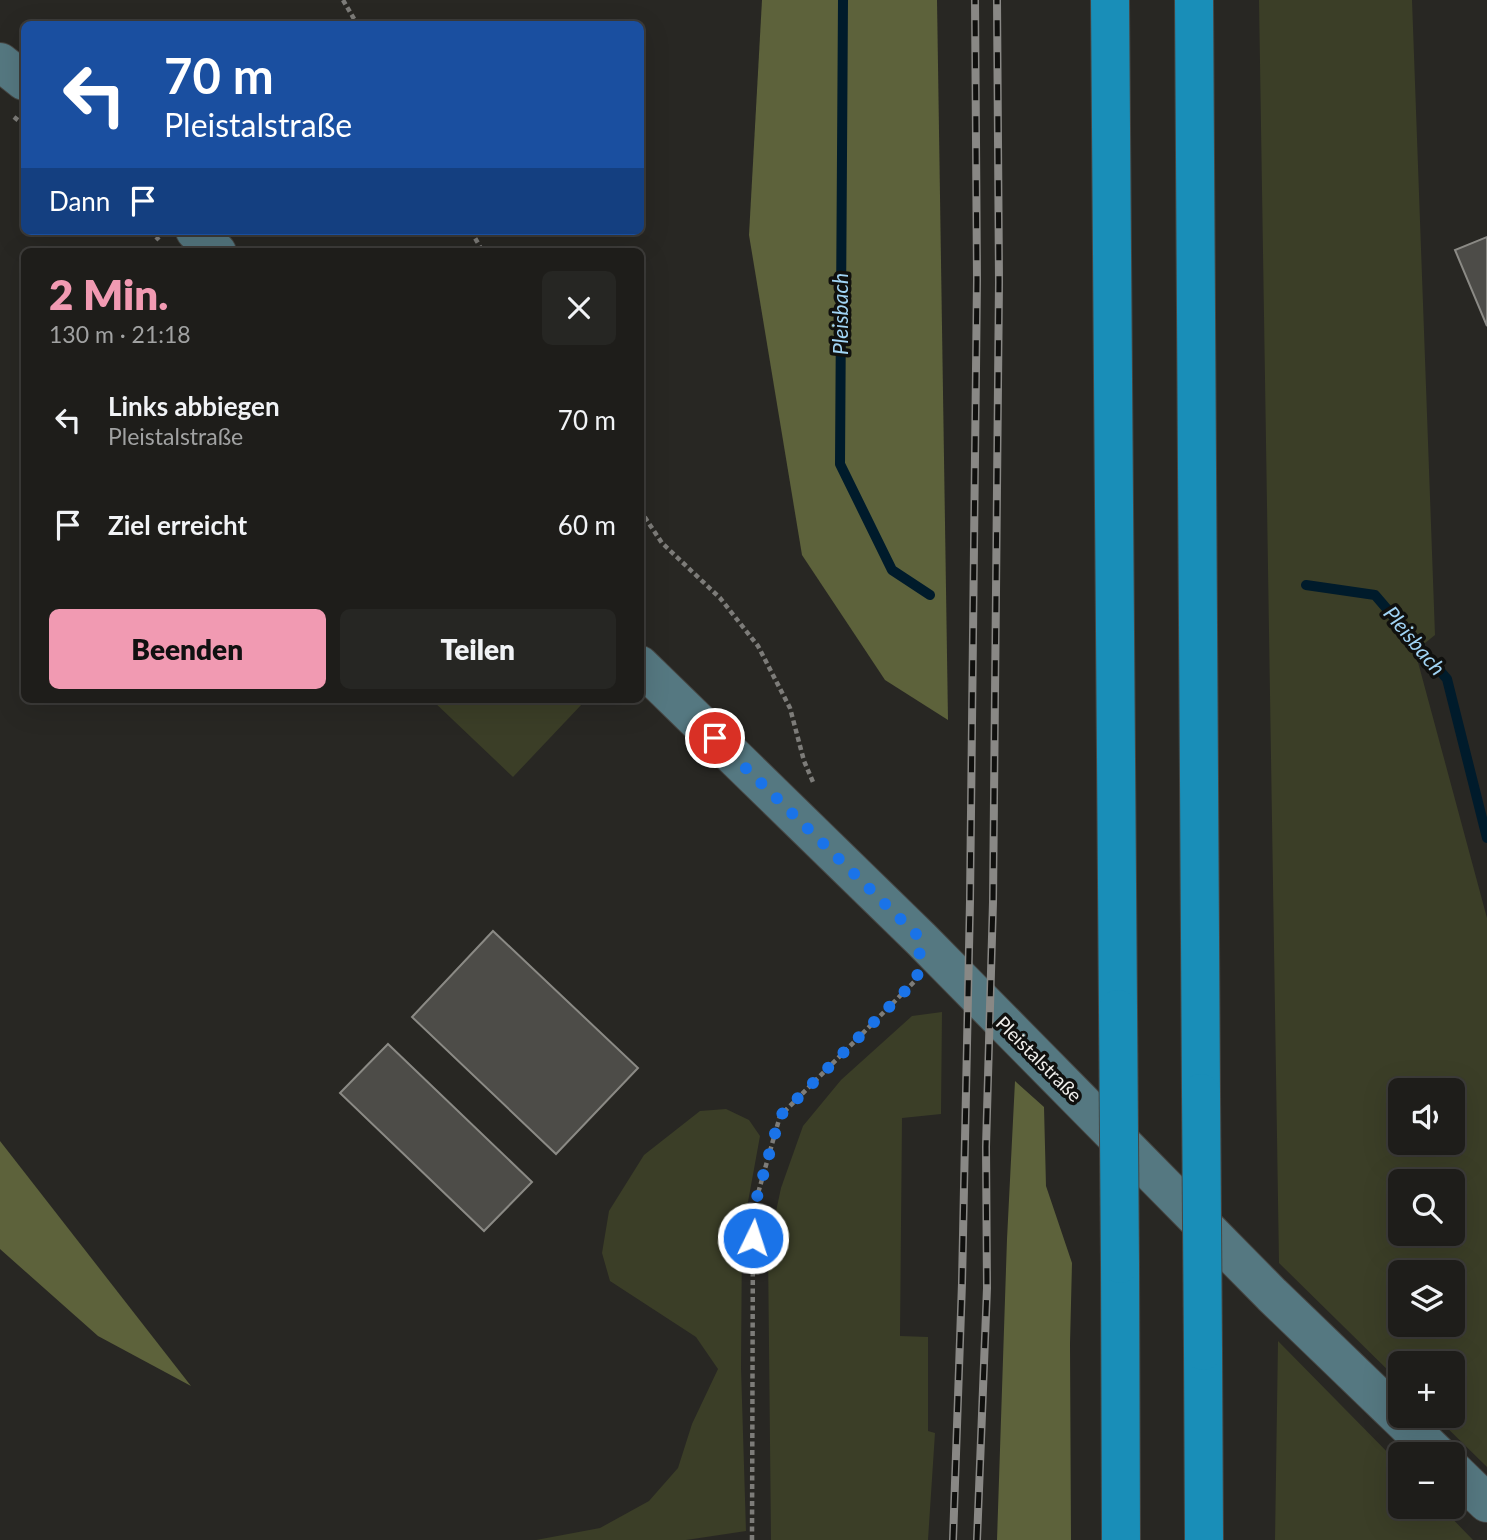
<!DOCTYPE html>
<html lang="de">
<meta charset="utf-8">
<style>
body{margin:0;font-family:Lato,sans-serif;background:#262623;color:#f1f3f6;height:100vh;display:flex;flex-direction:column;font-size:26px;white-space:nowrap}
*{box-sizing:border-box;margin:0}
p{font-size:23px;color:#a1a2a2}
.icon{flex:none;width:38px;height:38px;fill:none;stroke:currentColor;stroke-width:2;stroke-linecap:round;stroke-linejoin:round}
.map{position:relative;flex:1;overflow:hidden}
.panel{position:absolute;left:21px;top:248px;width:623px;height:455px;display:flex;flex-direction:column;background:#1e1d1a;border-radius:10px;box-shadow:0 7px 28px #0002,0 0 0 2px #3c3b39}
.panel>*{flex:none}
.top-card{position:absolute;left:21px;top:21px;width:623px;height:214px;border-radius:10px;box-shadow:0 7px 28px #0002,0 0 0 2px #3c3b39;background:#1a4fa0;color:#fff;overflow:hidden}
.fabs{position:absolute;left:1388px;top:1078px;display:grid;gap:14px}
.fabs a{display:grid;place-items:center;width:77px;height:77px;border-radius:10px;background:#1e1d1a;box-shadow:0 7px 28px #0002,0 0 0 2px #3c3b39;font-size:35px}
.pin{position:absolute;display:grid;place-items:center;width:60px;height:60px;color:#fff;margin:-30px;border:4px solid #fff;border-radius:50%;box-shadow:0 2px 7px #0007}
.me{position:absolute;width:77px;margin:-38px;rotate:4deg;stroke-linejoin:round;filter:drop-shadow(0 0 5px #0008)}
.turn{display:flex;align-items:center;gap:24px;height:147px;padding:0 28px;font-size:32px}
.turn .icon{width:91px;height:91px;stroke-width:2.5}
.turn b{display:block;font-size:49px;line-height:60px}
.then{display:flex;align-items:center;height:66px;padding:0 28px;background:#0003;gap:14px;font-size:26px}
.round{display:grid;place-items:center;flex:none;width:74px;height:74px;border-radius:10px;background:#262623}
.overview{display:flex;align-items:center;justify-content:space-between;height:119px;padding:0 28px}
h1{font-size:42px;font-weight:800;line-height:52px;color:#f19ab2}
.primary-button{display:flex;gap:14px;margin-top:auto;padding:14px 28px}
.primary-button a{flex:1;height:80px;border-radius:10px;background:#f19ab2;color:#111;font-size:28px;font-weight:800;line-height:80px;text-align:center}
.primary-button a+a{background:#262623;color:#f1f3f6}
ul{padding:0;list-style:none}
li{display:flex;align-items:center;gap:21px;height:105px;padding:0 28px}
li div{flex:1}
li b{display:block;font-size:26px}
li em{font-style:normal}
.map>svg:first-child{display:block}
.green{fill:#3b3e27;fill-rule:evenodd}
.forest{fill:#5d623b}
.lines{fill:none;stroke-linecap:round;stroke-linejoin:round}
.stream{stroke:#001b2b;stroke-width:10}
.building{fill:#4d4c48;stroke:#8b8a85;stroke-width:2}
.secondary-casing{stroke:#464542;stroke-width:40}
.highway-casing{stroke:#464542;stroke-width:40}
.path{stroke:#7d7c79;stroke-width:4.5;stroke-dasharray:5 3.5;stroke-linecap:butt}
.secondary{stroke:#557881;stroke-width:38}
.highway{stroke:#198eb8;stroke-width:38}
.rail-casing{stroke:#898885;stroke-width:8}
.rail{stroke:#10100e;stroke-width:5;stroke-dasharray:16;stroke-linecap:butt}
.highway-bridge-casing{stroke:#464542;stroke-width:40;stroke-linecap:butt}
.highway-bridge{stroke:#198eb8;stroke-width:38}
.route{stroke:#1a73e8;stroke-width:12;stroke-dasharray:0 21.6}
.labels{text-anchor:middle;stroke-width:7;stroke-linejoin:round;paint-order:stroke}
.street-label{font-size:19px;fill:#efeeeb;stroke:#10100e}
.water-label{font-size:21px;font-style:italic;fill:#a1d4f5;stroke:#10100e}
</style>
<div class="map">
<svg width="1487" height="1540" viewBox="0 0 1487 1540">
<rect width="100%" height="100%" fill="#282723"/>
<g class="green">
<path d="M1259 0H1412L1435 635 1415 651 1487 918V1467L1435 1416H1452V1363H1400V1382L1279 1263ZM1400 1090H1452V1143H1400ZM1400 1181H1452V1234H1400ZM1400 1272H1452V1325H1400Z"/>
<polygon points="432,700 580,700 583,703 513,777"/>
<polygon points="942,1012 941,1114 902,1118 900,1336 928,1337 928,1431 935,1433 928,1540 771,1540 768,1249 781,1188 803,1126 841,1080 912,1016"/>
<polygon points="726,1109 749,1120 760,1136 742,1235 741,1368 746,1531 686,1540 536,1540 600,1528 649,1501 678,1468 692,1424 718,1369 696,1337 610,1281 602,1253 609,1211 644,1155 700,1111"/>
<polygon points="1278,1341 1400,1465 1400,1507 1441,1507 1473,1540 1275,1540"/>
</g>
<g class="forest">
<polygon points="762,0 937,0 948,720 885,680 802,555 749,235"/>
<polygon points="1015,1081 1044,1107 1046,1186 1072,1263 1070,1344 1071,1540 997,1540 1007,1239"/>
<polygon points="0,1141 191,1386 98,1336 0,1249"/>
</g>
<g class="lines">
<g class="stream">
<polyline points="843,0 840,464 892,570 930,595"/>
<polyline points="1306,585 1375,595 1447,679 1487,838"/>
</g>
</g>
<g class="building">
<polygon points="1487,237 1487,326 1455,250"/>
<polygon points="493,931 638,1068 556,1154 412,1017"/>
<polygon points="388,1044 532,1182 484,1231 340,1093"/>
</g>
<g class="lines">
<g class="secondary-casing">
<g id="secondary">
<polyline points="0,62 24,81"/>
<polyline points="195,231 217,252"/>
<polyline points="640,665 921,939 1272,1295 1437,1454"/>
<polyline points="1452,1469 1487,1503"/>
</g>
</g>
<g class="highway-casing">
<g id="highway">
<polyline points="1110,0 1118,1009"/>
<polyline points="1194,0 1201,1093"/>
<polyline points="1120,1264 1121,1540"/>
<polyline points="1203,1351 1204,1540"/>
</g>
</g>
<g class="path">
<polyline points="343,0 357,24"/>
<polyline points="14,117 24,125"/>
<polyline points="150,231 159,240"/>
<polyline points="471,231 483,252"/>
<polyline points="640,510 662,543 720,598 758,646 790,708 804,761 813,782"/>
<polyline points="752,1540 753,1211 780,1116 915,981"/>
</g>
<use href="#secondary" class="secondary"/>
<use href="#highway" class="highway"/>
<g class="rail-casing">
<g id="rail">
<polyline points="953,1540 962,1283 970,901 977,280 975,0"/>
<polyline points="977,1540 987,1288 986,1147 993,902 999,282 997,0"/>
</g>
</g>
<use href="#rail" class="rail"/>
<g class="highway-bridge-casing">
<g id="highway-bridge">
<polyline points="1118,1009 1120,1264"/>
<polyline points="1201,1093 1203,1351"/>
</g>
</g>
<use href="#highway-bridge" class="highway-bridge"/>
</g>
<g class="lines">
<polyline class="route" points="715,738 921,939 917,979 780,1116 753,1211 753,1238"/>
</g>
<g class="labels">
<g class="street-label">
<text transform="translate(1039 1059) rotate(45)" y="7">Pleistalstraße</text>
</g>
<g class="water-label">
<text transform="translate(841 314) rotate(-90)" y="7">Pleisbach</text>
<text transform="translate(1414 641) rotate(50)" y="7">Pleisbach</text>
</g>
</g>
</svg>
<div class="fabs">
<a><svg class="icon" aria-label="sound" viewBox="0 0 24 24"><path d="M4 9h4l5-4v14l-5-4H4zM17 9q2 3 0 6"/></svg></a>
<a><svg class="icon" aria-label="search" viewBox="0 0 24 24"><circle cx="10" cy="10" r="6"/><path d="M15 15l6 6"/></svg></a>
<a><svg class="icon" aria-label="layers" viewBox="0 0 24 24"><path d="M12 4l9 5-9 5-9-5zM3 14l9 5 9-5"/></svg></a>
<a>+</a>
<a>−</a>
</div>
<div class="pin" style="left:715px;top:738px;background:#d93025"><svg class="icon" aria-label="arrive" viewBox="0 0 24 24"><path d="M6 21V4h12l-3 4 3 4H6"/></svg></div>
<svg class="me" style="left:753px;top:1238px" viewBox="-20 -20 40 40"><circle r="17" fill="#1a73e8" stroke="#fff" stroke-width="3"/><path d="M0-11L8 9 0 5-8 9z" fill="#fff"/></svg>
<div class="top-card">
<div class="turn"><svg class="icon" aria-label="left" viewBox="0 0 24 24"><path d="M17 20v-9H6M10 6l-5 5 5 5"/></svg><div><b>70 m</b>Pleistalstraße</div></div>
<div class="then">Dann<svg class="icon" aria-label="arrive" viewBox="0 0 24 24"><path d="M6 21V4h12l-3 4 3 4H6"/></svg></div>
</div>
<section class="panel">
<div class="overview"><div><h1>2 Min.</h1><p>130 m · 21:18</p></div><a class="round"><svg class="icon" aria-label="close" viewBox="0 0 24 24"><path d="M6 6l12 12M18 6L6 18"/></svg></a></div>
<ul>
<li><svg class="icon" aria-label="left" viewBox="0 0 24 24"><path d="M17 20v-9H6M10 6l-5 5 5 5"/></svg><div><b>Links abbiegen</b><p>Pleistalstraße</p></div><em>70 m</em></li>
<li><svg class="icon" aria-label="arrive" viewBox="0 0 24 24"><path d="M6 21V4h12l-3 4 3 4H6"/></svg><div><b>Ziel erreicht</b></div><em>60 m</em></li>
</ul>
<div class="primary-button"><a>Beenden</a><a>Teilen</a></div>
</section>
</div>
